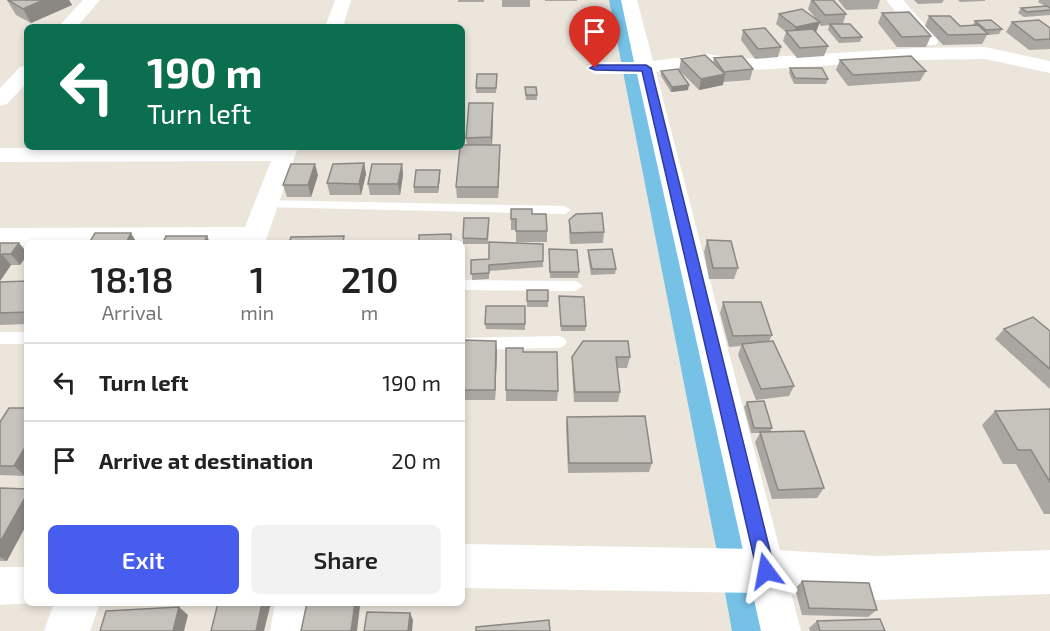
<!DOCTYPE html>
<style>
body{margin:0;font-family:"Exo 2",sans-serif;background:#f2f2f2;color:#222;height:100vh;display:flex;flex-direction:column;font-size:22px;white-space:nowrap}
*{box-sizing:border-box;margin:0}
p{font-size:20px;color:#767676}
.icon{flex:none;width:33px;height:33px;fill:none;stroke:currentColor;stroke-width:2;stroke-linecap:round;stroke-linejoin:round}
.map{position:relative;flex:1;overflow:hidden}
.drawer{position:absolute;left:24px;top:240px;width:441px;height:366px;display:flex;flex-direction:column;background:#fff;border-radius:9px;box-shadow:0 3px 9px #0003}
.drawer>*{flex:none}
.top-card{position:absolute;left:24px;top:24px;width:441px;height:126px;border-radius:9px;box-shadow:0 3px 9px #0003;background:#0b6e4f;color:#fff;overflow:hidden}
.pin{position:absolute;display:grid;place-items:center;width:51px;height:51px;color:#fff;margin:-62px -26px;border-radius:50% 50% 50% 0;rotate:-45deg;box-shadow:0 0 6px #0007}
.pin .icon{rotate:45deg}
.me{position:absolute;width:66px;margin:-33px;rotate:347deg;stroke-linejoin:round;filter:drop-shadow(0 0 4px #0008)}
.turn{display:flex;align-items:center;gap:21px;height:126px;padding:0 24px;font-size:27px}
.turn .icon{width:78px;height:78px;stroke-width:2.5}
.turn b{display:block;font-size:42px;line-height:51px}
.eta{display:flex;justify-content:space-evenly;align-items:center;height:102px;text-align:center}
.eta b{font-size:36px;font-weight:600;line-height:42px}
.cta{display:flex;gap:12px;margin-top:auto;padding:12px 24px}
.cta a{flex:1;height:69px;border-radius:9px;background:#475ded;color:#fff;font-size:24px;font-weight:600;line-height:69px;text-align:center}
.cta a+a{background:#f2f2f2;color:#222}
ul{padding:0;list-style:none}
li{display:flex;align-items:center;gap:18px;height:78px;padding:0 24px;border-top:2px solid #e0e0e0}
li div{flex:1}
li b{display:block;font-size:22px}
li em{font-style:normal}
.map>svg:first-child{display:block}
.lines{fill:none;stroke-linecap:round;stroke-linejoin:round}
.canal{fill:#76c2e6;fill-rule:evenodd}
.service{fill:#fff;fill-rule:evenodd}
.minor{fill:#fff;fill-rule:evenodd}
.tertiary{fill:#fff;fill-rule:evenodd}
.wall{fill:#aaa7a2}
.shaded-wall{fill:#8b8884}
.building{fill:#c6c2bc;stroke:#8b8884;stroke-width:1.5}
.route{fill:#475ded;stroke:#2e3c9a;stroke-width:1.5}
</style>
<div class="map">
<svg width="1050" height="631" viewBox="0 0 1050 631">
<rect width="100%" height="100%" fill="#ebe5dc"/>
<g class="lines">
<g class="canal">
<polygon points="609,0 625,0 752,547 746,559 734,564 722,559 716,547"/>
<polygon points="742,569 755,574 770,631 732,631 724,587 729,574"/>
</g>
<g class="service">
<polygon points="266,200 565,206 571,210 565,214 261,207 260,204 261,201"/>
<polygon points="462,280 576,281 583,286 576,291 462,290"/>
<rect x="0" y="332" width="27" height="12"/>
<polygon points="559,336 564,338 567,342 564,346 559,348 462,350 462,338"/>
</g>
<g class="minor">
<polygon points="83,0 100,0 77,27 58,27"/>
<polygon points="335,0 351,0 343,27 325,27"/>
<polygon points="621,0 637,0 653,61 708,54 737,59 917,48 985,47 1050,61 1050,73 985,59 917,60 737,71 708,66 656,72 801,631 761,631 637,74 595,74 585,68 595,62 634,62"/>
<polygon points="886,0 903,0 936,37 938,41 936,45 922,45"/>
<polygon points="27,65 27,83 7,104 0,106 0,88 20,67"/>
<polygon points="298,147 265,243 27,243 27,246 0,246 0,228 245,227 271,161 0,162 0,148"/>
<polygon points="0,567 27,567 27,603 32,603 0,605"/>
<polygon points="275,603 315,603 310,631 270,631"/>
</g>
<g class="tertiary">
<polygon points="462,544 758,549 878,556 1050,550 1050,594 878,600 758,593 462,588"/>
<polygon points="54,603 100,603 90,631 44,631"/>
</g>
</g>
<g class="wall">
<polygon points="7,0 69,0 72,5 31,23 16,15"/>
<rect x="458" y="0" width="26" height="2"/>
<rect x="502" y="0" width="28" height="7"/>
<rect x="545" y="0" width="32" height="1"/>
<polygon points="811,0 833,0 846,14 843,24 862,37 860,42 839,43 828,30 829,25 821,26 819,23 816,32 828,46 824,56 797,58 783,41 786,32 776,24 779,14 817,20 808,9"/>
<polygon points="838,0 880,0 877,9 846,10"/>
<polygon points="914,0 944,0 942,3 918,4"/>
<polygon points="958,0 985,0 985,1 960,2"/>
<polygon points="1039,0 1050,0 1050,15 1024,17 1018,13 1021,8 1045,6 1038,2"/>
<polygon points="882,13 931,36 926,47 897,47 878,23"/>
<polygon points="929,16 960,26 973,25 975,21 1002,29 999,34 987,35 982,44 943,45 925,26"/>
<polygon points="1012,22 1050,39 1050,49 1029,50 1006,32"/>
<polygon points="743,30 781,47 778,57 755,59 741,40"/>
<polygon points="714,58 753,69 750,80 723,82 723,85 699,90 679,70 681,59 713,62"/>
<polygon points="840,60 926,71 920,81 848,86 836,70"/>
<polygon points="790,68 828,79 826,84 794,84 789,73"/>
<polygon points="661,71 688,90 671,92 661,76"/>
<polygon points="497,74 496,93 476,93 476,88"/>
<polygon points="525,87 536,87 537,100 526,100"/>
<polygon points="493,114 492,145 500,145 498,198 457,198 456,187 467,145 466,138"/>
<polygon points="364,163 366,174 361,195 330,195 327,183"/>
<polygon points="402,164 403,175 400,195 370,195 368,184"/>
<polygon points="440,170 440,176 438,193 414,193 414,187"/>
<polygon points="318,175 311,197 287,197 283,185"/>
<polygon points="511,209 532,214 547,231 547,242 516,242 516,230 511,230"/>
<polygon points="569,220 604,232 603,243 570,244 569,231"/>
<polygon points="489,224 488,244 463,244 463,238"/>
<polygon points="707,240 738,268 734,279 709,279 704,252"/>
<polygon points="0,243 19,243 27,253 27,255 20,265 11,265 0,281"/>
<polygon points="588,250 616,269 615,274 591,275 588,256"/>
<polygon points="549,255 579,272 578,278 550,278"/>
<polygon points="471,260 543,261 543,267 489,271 489,279 472,280"/>
<polygon points="27,281 27,324 0,325 0,282"/>
<rect x="527" y="290" width="21" height="17"/>
<polygon points="559,296 586,326 585,331 561,331"/>
<polygon points="723,302 772,335 769,341 794,386 789,396 756,400 738,355 741,346 729,347 720,313"/>
<polygon points="525,306 525,330 486,329 485,324"/>
<polygon points="1004,329 1050,331 1050,389 995,339"/>
<polygon points="462,340 497,351 495,400 462,400"/>
<polygon points="523,352 558,391 557,401 506,401 506,390"/>
<polygon points="572,357 630,357 627,368 617,368 620,392 618,402 574,402 572,368"/>
<polygon points="747,402 772,428 770,432 824,488 817,498 772,499 755,442 760,433 751,433 744,407"/>
<polygon points="27,408 27,472 25,476 0,475 0,422"/>
<polygon points="1050,409 1050,514 1044,514 1016,464 1003,464 982,425 995,411"/>
<polygon points="567,417 652,463 649,472 568,473 566,427"/>
<polygon points="0,488 7,561 0,561"/>
<polygon points="802,581 877,610 868,617 802,615 795,589"/>
<polygon points="817,621 885,631 810,631 809,628"/>
</g>
<g class="shaded-wall">
<polygon points="43,0 69,0 72,5 31,23 23,9"/>
<polygon points="820,22 816,32 793,37 796,27"/>
<polygon points="725,74 723,85 699,90 701,79"/>
<polygon points="689,85 688,90 671,92 672,87"/>
<polygon points="493,103 493,114 492,148 491,137"/>
<polygon points="500,145 500,156 498,198 498,187"/>
<polygon points="364,163 366,174 361,195 359,184"/>
<polygon points="315,164 318,175 311,197 308,185"/>
<polygon points="402,164 403,175 400,195 398,184"/>
<polygon points="440,170 440,176 438,193 438,187"/>
<polygon points="131,233 137,243 126,243"/>
<polygon points="207,236 210,243 204,243"/>
<polygon points="19,243 27,253 27,255 20,265 11,254"/>
<polygon points="2,254 11,265 0,281 0,257"/>
<polygon points="496,341 497,351 495,400 495,390"/>
<polygon points="24,449 27,452 27,472 25,476 14,466"/>
<polygon points="27,494 27,524 7,561 0,557 0,542"/>
<polygon points="262,603 271,603 264,631 256,631"/>
<polygon points="355,603 359,603 360,606 357,631 351,631"/>
<polygon points="179,607 188,615 184,631 173,631"/>
<polygon points="410,613 413,620 412,631 408,631"/>
</g>
<g class="building">
<polygon points="8,0 43,0 23,9"/>
<polygon points="812,0 833,0 846,14 825,15"/>
<polygon points="1047,6 1050,8 1050,10 1027,12 1021,8"/>
<polygon points="802,9 820,22 796,27 779,14"/>
<polygon points="909,12 931,36 902,37 882,13"/>
<polygon points="929,16 950,16 960,26 978,25 988,34 948,35"/>
<polygon points="991,20 1002,29 986,30 975,21"/>
<polygon points="1039,20 1050,28 1050,39 1035,40 1012,22"/>
<polygon points="830,24 850,24 862,37 841,38"/>
<polygon points="765,28 781,47 758,49 743,30"/>
<polygon points="813,29 828,46 800,48 786,31"/>
<polygon points="705,55 725,74 701,79 681,59"/>
<polygon points="742,56 753,69 724,72 714,58"/>
<polygon points="911,56 926,71 853,75 840,60"/>
<polygon points="790,68 822,68 828,79 795,78"/>
<polygon points="678,69 689,85 672,87 661,71"/>
<polygon points="477,74 497,74 496,88 476,88"/>
<polygon points="525,87 536,87 537,95 526,95"/>
<polygon points="469,103 493,103 491,137 466,138"/>
<polygon points="462,145 500,145 498,187 456,187 460,147 462,147"/>
<polygon points="364,163 359,184 327,183 333,164"/>
<polygon points="291,164 315,164 308,185 283,185"/>
<polygon points="372,164 402,164 398,184 368,184"/>
<polygon points="416,170 440,170 438,187 414,187"/>
<polygon points="511,209 532,209 532,214 546,214 547,231 516,231 516,219 511,219"/>
<polygon points="602,213 604,232 571,233 569,220 576,214"/>
<polygon points="464,218 489,218 487,239 463,238"/>
<polygon points="95,233 131,233 126,243 89,243"/>
<polygon points="451,234 451,243 419,243 419,235"/>
<polygon points="166,236 207,236 204,243 163,243"/>
<polygon points="344,236 343,243 289,243 291,237"/>
<polygon points="707,240 731,241 738,268 713,268"/>
<polygon points="489,242 543,244 543,261 489,265 489,273 471,274 471,260 489,259"/>
<polygon points="0,243 19,243 11,254 2,254 0,257"/>
<polygon points="549,249 577,250 579,272 550,272"/>
<polygon points="612,249 616,269 592,269 588,250"/>
<polygon points="27,281 27,312 0,313 0,282"/>
<rect x="527" y="290" width="21" height="11"/>
<polygon points="559,296 584,297 586,326 561,326"/>
<polygon points="723,302 761,302 772,335 733,336"/>
<polygon points="486,306 525,306 525,324 485,324"/>
<polygon points="1033,317 1050,331 1050,369 1004,329"/>
<polygon points="462,340 496,341 495,390 462,390"/>
<polygon points="583,341 628,341 630,357 616,357 620,392 575,392 572,357"/>
<polygon points="773,341 794,386 761,389 742,344"/>
<polygon points="506,348 523,348 523,352 557,352 558,391 506,390"/>
<polygon points="764,401 772,428 754,428 747,402"/>
<polygon points="9,408 27,408 27,449 24,449 14,466 0,466 0,422"/>
<polygon points="1050,409 1050,482 1031,450 1018,450 995,411"/>
<polygon points="645,416 652,463 569,463 567,417"/>
<polygon points="804,431 824,488 778,490 760,432"/>
<polygon points="0,488 27,489 27,494 0,542"/>
<polygon points="802,581 869,583 877,610 809,608"/>
<polygon points="218,603 262,603 256,631 211,631"/>
<polygon points="307,603 355,603 351,631 301,631"/>
<polygon points="179,607 173,631 100,631 106,611"/>
<polygon points="367,612 410,613 408,631 364,631"/>
<polygon points="880,619 885,631 820,631 817,621"/>
<polygon points="549,620 550,631 476,631 476,627"/>
</g>
<polygon class="route" points="646,65 651,68 775,571 772,578 766,580 760,578 757,571 642,71 595,70 590,68 595,65"/>
</svg>
<div class="pin" style="left:595px;top:68px;background:#d93025"><svg class="icon" aria-label="arrive" viewBox="0 0 24 24"><path d="M6 21V4h12l-3 4 3 4H6"/></svg></div>
<svg class="me" style="left:766px;top:571px" viewBox="-20 -20 40 40"><path d="M0-17L14 15 0 8-14 15z" fill="#475ded" stroke="#fff" stroke-width="4"/></svg>
<div class="top-card">
<div class="turn"><svg class="icon" aria-label="left" viewBox="0 0 24 24"><path d="M17 20v-9H6M10 6l-5 5 5 5"/></svg><div><b>190 m</b>Turn left</div></div>
</div>
<section class="drawer">
<div class="eta">
<div><b>18:18</b><p>Arrival</p></div>
<div><b>1</b><p>min</p></div>
<div><b>210</b><p>m</p></div>
</div>
<ul>
<li><svg class="icon" aria-label="left" viewBox="0 0 24 24"><path d="M17 20v-9H6M10 6l-5 5 5 5"/></svg><div><b>Turn left</b></div><em>190 m</em></li>
<li><svg class="icon" aria-label="arrive" viewBox="0 0 24 24"><path d="M6 21V4h12l-3 4 3 4H6"/></svg><div><b>Arrive at destination</b></div><em>20 m</em></li>
</ul>
<div class="cta"><a>Exit</a><a>Share</a></div>
</section>
</div>
